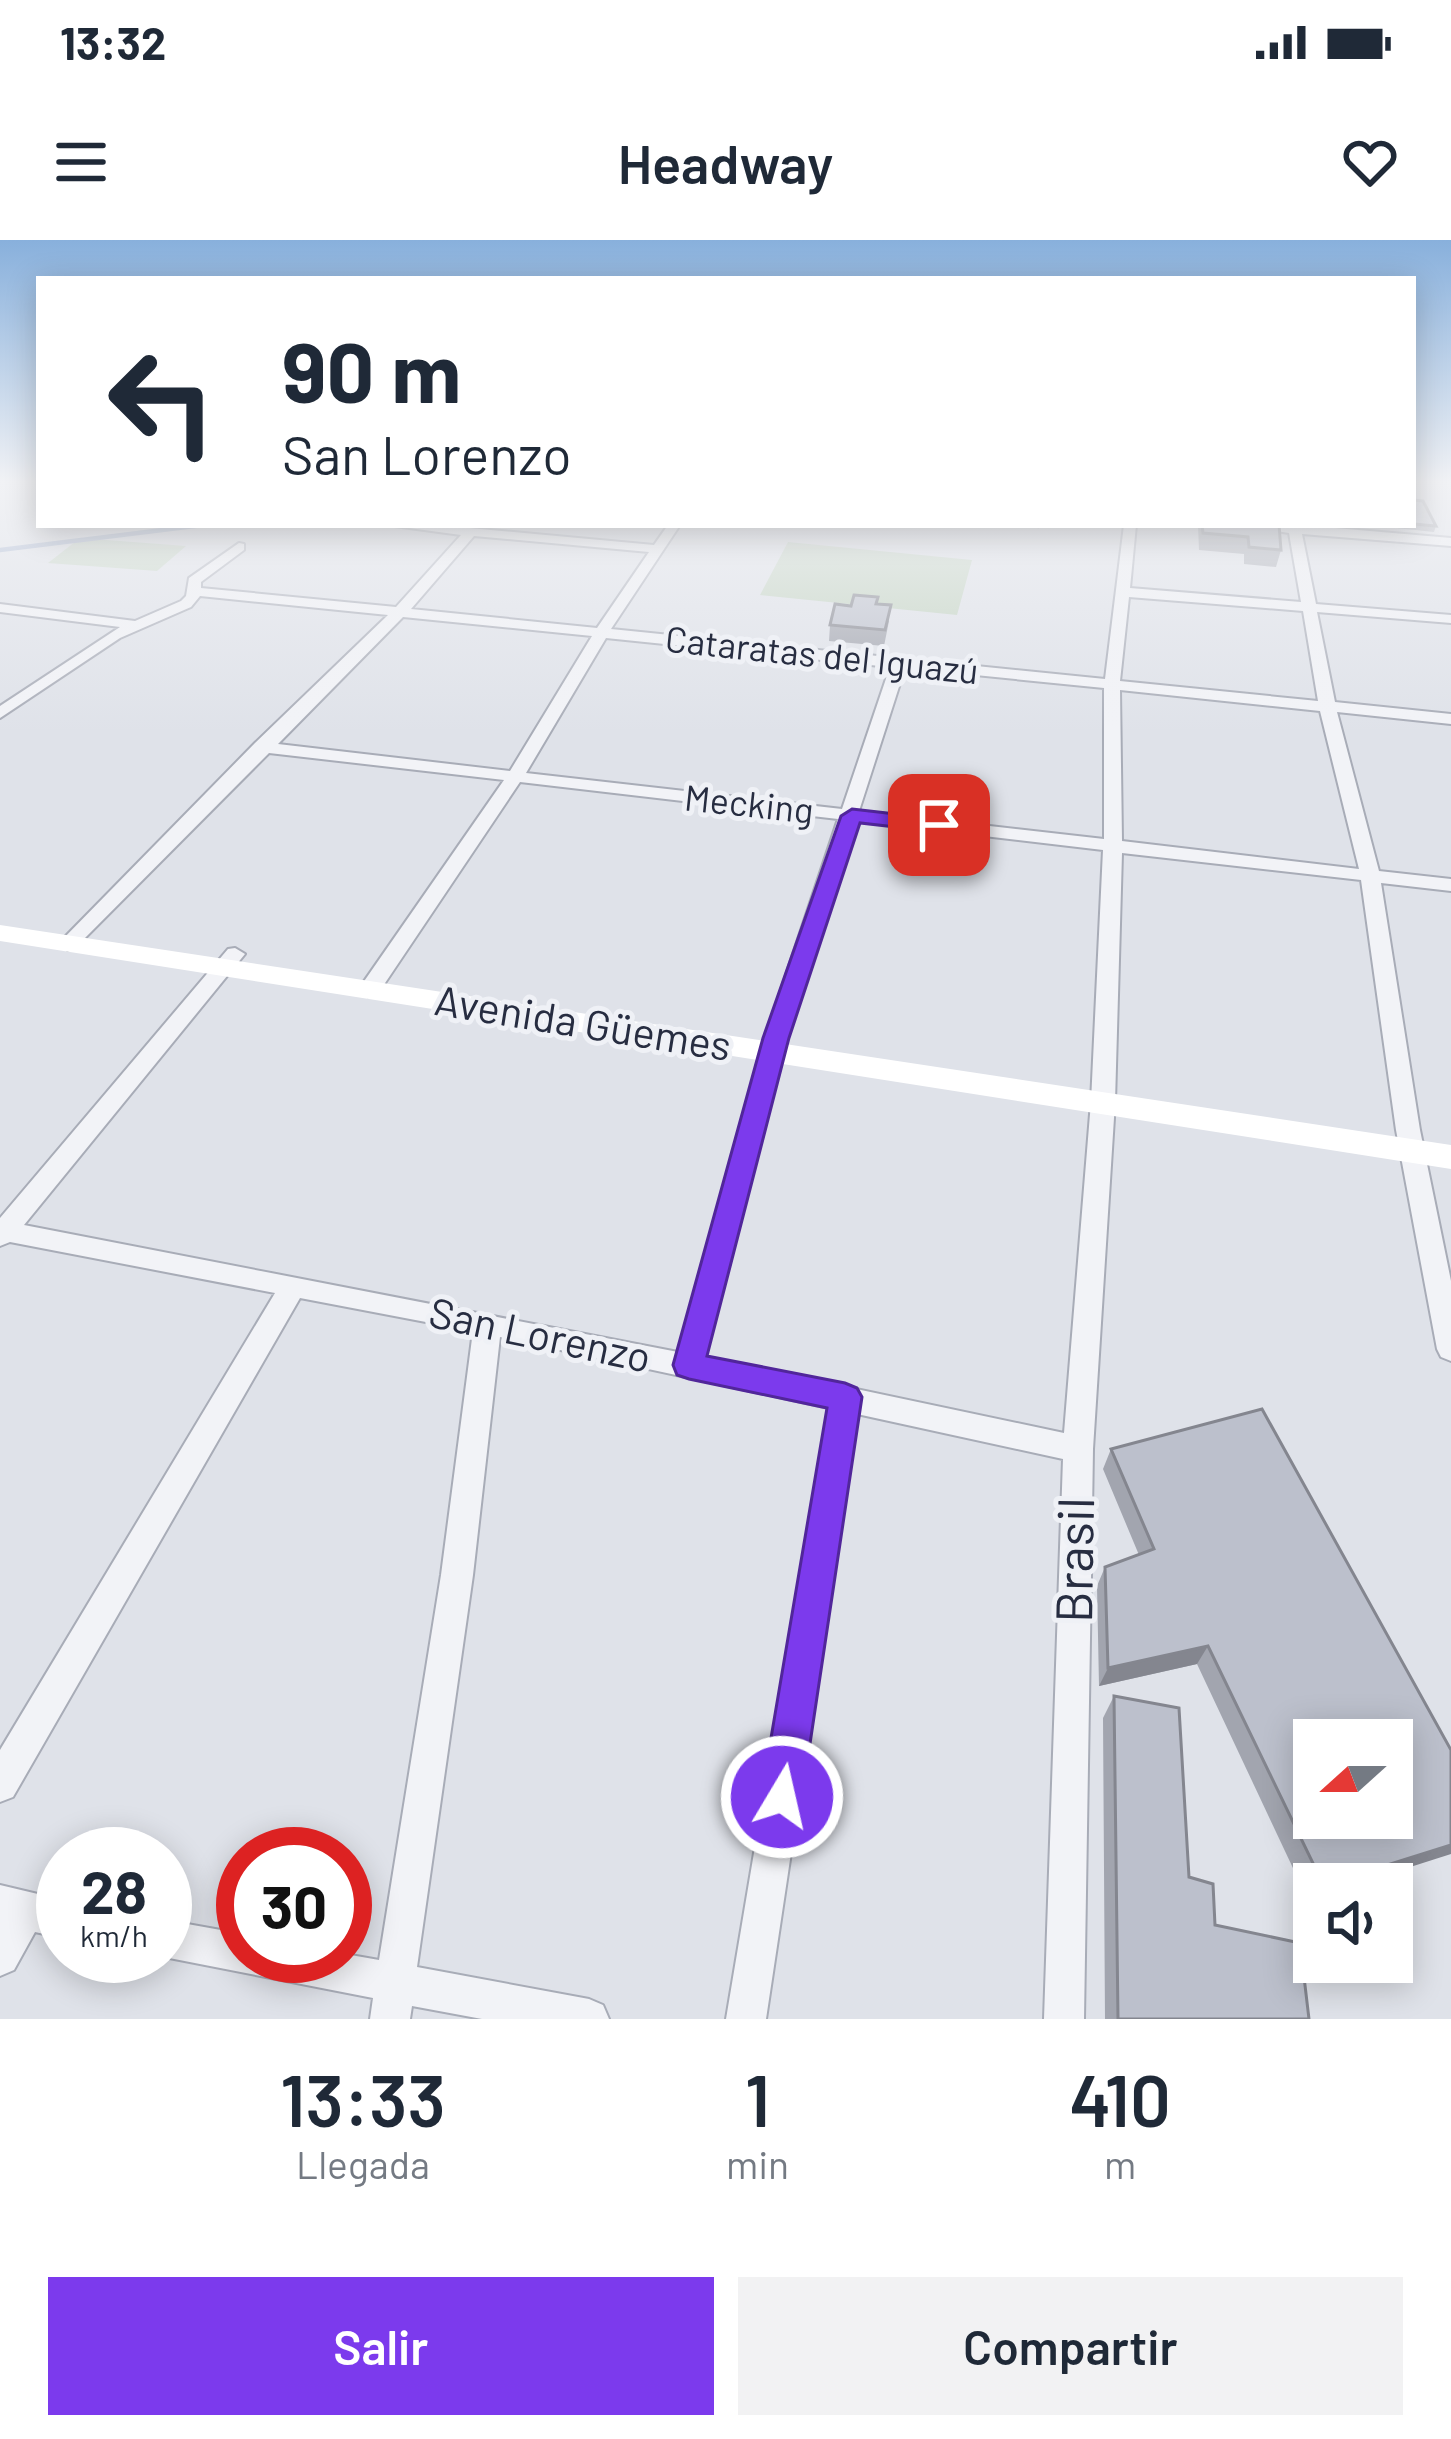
<!DOCTYPE html>
<html lang="es">
<meta charset="utf-8">
<style>
body{margin:0;font-family:Barlow,sans-serif;background:#f2f2f3;color:#1f2937;height:100vh;display:flex;flex-direction:column;font-size:45px;white-space:nowrap}
*{box-sizing:border-box;margin:0}
p{font-size:39px;color:#747a83}
.icon{flex:none;width:66px;height:66px;fill:none;stroke:currentColor;stroke-width:2;stroke-linecap:round;stroke-linejoin:round}
.map{position:relative;height:1779px;overflow:hidden}
.details{display:flex;flex-direction:column;background:#fff;flex:1}
.details>*{flex:none}
.top-card{position:absolute;left:36px;top:36px;width:1380px;height:252px;border-radius:0px;box-shadow:0 6px 30px #0003;background:#fff;color:#1f2937;overflow:hidden}
.needle{width:78px;rotate:249deg}
.fabs{position:absolute;left:1293px;top:1479px;display:grid;gap:24px}
.fabs a{display:grid;place-items:center;width:120px;height:120px;border-radius:0px;background:#fff;box-shadow:0 6px 30px #0003;font-size:60px}
.speed{position:absolute;left:36px;top:1587px;display:flex;gap:24px;font-size:60px;font-weight:700;text-align:center}
.speed>*{display:grid;place-content:center;width:156px;height:156px;border-radius:50%;background:#fff;box-shadow:0 6px 30px #0003;line-height:1}
.speed small{font-size:30px;font-weight:400}
.speed .limit{border:18px solid #d22;background:#fff;color:#111}
.pin{position:absolute;display:grid;place-items:center;width:102px;height:102px;color:#fff;margin:-51px;border-radius:24px;box-shadow:0 6px 18px #0006}
.me{position:absolute;width:132px;margin:-66px;rotate:9deg;stroke-linejoin:round;filter:drop-shadow(0 0 9px #0008)}
.turn{display:flex;align-items:center;gap:42px;height:252px;padding:0 48px;font-size:54px}
.turn .icon{width:156px;height:156px;stroke-width:2.5}
.turn b{display:block;font-size:84px;line-height:102px}
.eta{display:flex;justify-content:space-evenly;align-items:center;height:204px;text-align:center}
.eta b{font-size:72px;font-weight:600;line-height:84px}
.action{display:flex;gap:24px;margin-top:auto;padding:24px 48px}
.action a{flex:1;height:138px;border-radius:0px;background:#7c3aed;color:#fff;font-size:48px;font-weight:600;line-height:138px;text-align:center}
.action a+a{background:#f2f2f3;color:#1f2937}
.status{display:flex;justify-content:space-between;align-items:center;height:84px;padding:0 60px;background:#fff;direction:ltr}
.status svg{height:33px;fill:currentColor}
header{display:flex;justify-content:space-between;align-items:center;height:156px;padding:0 48px;background:#fff;font-size:54px;font-weight:600}
.map>svg:first-child{display:block}
.green{fill:#c2d3c0}
.lines{fill:none;stroke-linecap:round;stroke-linejoin:round}
.stream{stroke:#99aaca;stroke-width:4.5}
.minor-casing{stroke:#a8acb7;stroke-width:4}
.path{stroke:#bdc0c8;stroke-width:3;stroke-dasharray:4.5 4.5;stroke-linecap:butt}
.minor{fill:#f2f3f7;fill-rule:evenodd}
.secondary{fill:#fff;fill-rule:evenodd}
.wall{fill:#a2a5af}
.shaded-wall{fill:#84868f}
.building{fill:#bcc0cc;stroke:#84868f;stroke-width:3;fill-rule:evenodd}
.route{fill:#7c3aed;stroke:#51269a;stroke-width:3}
.labels{text-anchor:middle;stroke-width:10;stroke-linejoin:round;paint-order:stroke}
.far-street-label{font-size:36px;fill:#272d41;stroke:#eff1f6}
.street-label{font-size:42px;fill:#272d41;stroke:#eff1f6}
.near-street-label{font-size:51px;fill:#272d41;stroke:#eff1f6}
</style>
<div class="status"><b>13:32</b><svg viewBox="0 0 49 12"><path d="M0 12V9h3v3zM5 12V6h3v6zM10 12V3h3v9zM15 12V0h3v12zM26 1h20v11H26zM47 4h2v5h-2z"/></svg></div>
<header><svg class="icon" aria-label="menu" viewBox="0 0 24 24"><path d="M4 6h16M4 12h16M4 18h16"/></svg>Headway<svg class="icon" aria-label="heart" viewBox="0 0 24 24"><path d="M12 20l-8-8c-3-5 5-10 8-4 3-6 11-1 8 4z"/></svg></header>
<div class="map">
<svg width="1451" height="1779" viewBox="0 0 1451 1779">
<rect width="100%" height="100%" fill="#dfe2e9"/>
<g class="green">
<polygon points="80,298 186,306 157,331 48,323"/>
<polygon points="788,302 972,320 957,375 760,355"/>
</g>
<g class="lines">
<polyline class="stream" points="0,310 203,285"/>
<g class="minor-casing">
<g id="minor">
<path d="M387 285H436L654 305 668 285H680L611 389 1105 439 1124 285H1136L1130 348 1301 362 1289 293 1237 285H1300L1451 298V306L1302 294 1316 364 1451 375V383L1317 372 1335 462 1451 474V484L1337 472 1379 631 1451 639V651L1381 643 1420 890 1451 1041V1121L1441 1117 1437 1109 1396 890 1361 640 1122 613 1115 862 1093 1209 1084 1779H1044L1063 1219 857 1174 766 1779H726L829 1168 500 1097 473 1335 417 1727 589 1759 603 1765 609 1779H482L412 1766 410 1779H370L373 1758 159 1716H165V1680L243 1694V1716L345 1714 379 1720 441 1335 473 1091 300 1058 13 1557 0 1562V1510L275 1053 10 1002 0 1006V978L228 709 235 708 245 714 24 985 678 1112 765 798 838 579 520 542 377 755 369 757 358 750 504 540 269 513 75 708 68 710 58 704 255 503 388 375 200 356 191 367 120 398 0 478V466L120 387 0 372V364L135 381 181 361 186 356 189 338 239 303 244 304V310L201 342V348L396 367 461 295ZM474 296 649 312 597 388 411 369ZM1129 357 1303 371 1318 461 1120 441ZM403 377 592 396 510 531 278 504ZM606 398 890 427 842 569 526 533ZM905 428 1104 448V599L859 571ZM1120 450 1320 471 1359 629 1122 601ZM856 581 1103 610 1091 862 1064 1193 705 1117 787 798Z"/>
<polygon points="0,1645 63,1660 63,1698 35,1692 14,1730 0,1736"/>
</g>
</g>
<polyline class="path" points="1029,285 1039,287"/>
<use href="#minor" class="minor"/>
<polygon class="secondary" points="0,685 1451,905 1451,929 0,701"/>
</g>
<g class="wall">
<polygon points="1198,285 1279,285 1281,310 1276,327 1244,324 1244,314 1199,310"/>
<polygon points="1367,285 1413,285 1436,286 1434,292"/>
<polygon points="878,357 877,364 889,381 884,406 829,401 830,385 851,366"/>
<polygon points="1111,1209 1357,1644 1314,1644 1314,1658 1308,1660 1197,1424 1099,1446 1097,1346 1105,1327 1139,1315 1103,1229"/>
<polygon points="1114,1456 1189,1637 1215,1685 1309,1779 1105,1779 1103,1478"/>
</g>
<g class="shaded-wall">
<polygon points="1208,1406 1197,1424 1099,1446 1108,1428"/>
<polygon points="1451,1605 1451,1614 1357,1644 1327,1644"/>
</g>
<g class="building">
<polygon points="1413,260 1423,261 1436,286 1413,284"/>
<polygon points="1202,285 1279,285 1281,310 1249,307 1248,297 1203,293"/>
<polygon points="854,355 878,357 876,364 891,365 885,390 830,385 835,364 851,366"/>
<path d="M1262 1169 1451 1510V1605L1327 1644H1323L1208 1406 1108 1428 1105 1327 1154 1309 1111 1209ZM1314 1500H1392V1578H1314Z"/>
<polygon points="1114,1456 1179,1468 1189,1637 1213,1644 1215,1685 1300,1703 1309,1779 1118,1779"/>
</g>
<linearGradient id="sky" x2="0" y2="1"><stop stop-color="#88b0dc"/><stop offset="0.49" stop-color="#f1f2f5"/><stop offset="1" stop-color="#f1f2f5" stop-opacity="0"/></linearGradient>
<rect width="1451" height="493" fill="url(#sky)"/>
<polygon class="route" points="852,569 939,579 949,585 939,592 860,583 789,798 707,1116 845,1143 857,1148 862,1157 802,1557 796,1572 782,1578 767,1572 761,1557 827,1168 689,1139 677,1135 673,1125 763,798 841,576"/>
<g class="labels">
<g class="far-street-label">
<text transform="translate(822 415) rotate(6)" y="13">Cataratas del Iguazú</text>
<text transform="translate(749 564) rotate(6)" y="13">Mecking</text>
</g>
<g class="street-label">
<text transform="translate(583 783) rotate(9)" y="15">Avenida Güemes</text>
<text transform="translate(540 1095) rotate(12)" y="15">San Lorenzo</text>
</g>
<g class="near-street-label">
<text transform="translate(1075 1320) rotate(-89)" y="18">Brasil</text>
</g>
</g>
</svg>
<div class="fabs">
<a><svg class="needle" viewBox="-14 -14 28 28"><path d="M0-13l5 13h-10z" fill="#e53935"/><path d="M0 13l5-13h-10z" fill="#747a83"/></svg></a>
<a><svg class="icon" aria-label="sound" viewBox="0 0 24 24"><path d="M4 9h4l5-4v14l-5-4H4zM17 9q2 3 0 6"/></svg></a>
</div>
<div class="speed"><div>28<small>km/h</small></div><div class="limit">30</div></div>
<div class="pin" style="left:939px;top:585px;background:#d93025"><svg class="icon" aria-label="arrive" viewBox="0 0 24 24"><path d="M6 21V4h12l-3 4 3 4H6"/></svg></div>
<svg class="me" style="left:782px;top:1557px" viewBox="-20 -20 40 40"><circle r="17" fill="#7c3aed" stroke="#fff" stroke-width="3"/><path d="M0-11L8 9 0 5-8 9z" fill="#fff"/></svg>
<div class="top-card">
<div class="turn"><svg class="icon" aria-label="left" viewBox="0 0 24 24"><path d="M17 20v-9H6M10 6l-5 5 5 5"/></svg><div><b>90 m</b>San Lorenzo</div></div>
</div>
</div>
<section class="details">
<div class="eta">
<div><b>13:33</b><p>Llegada</p></div>
<div><b>1</b><p>min</p></div>
<div><b>410</b><p>m</p></div>
</div>
<div class="action"><a>Salir</a><a>Compartir</a></div>
</section>
